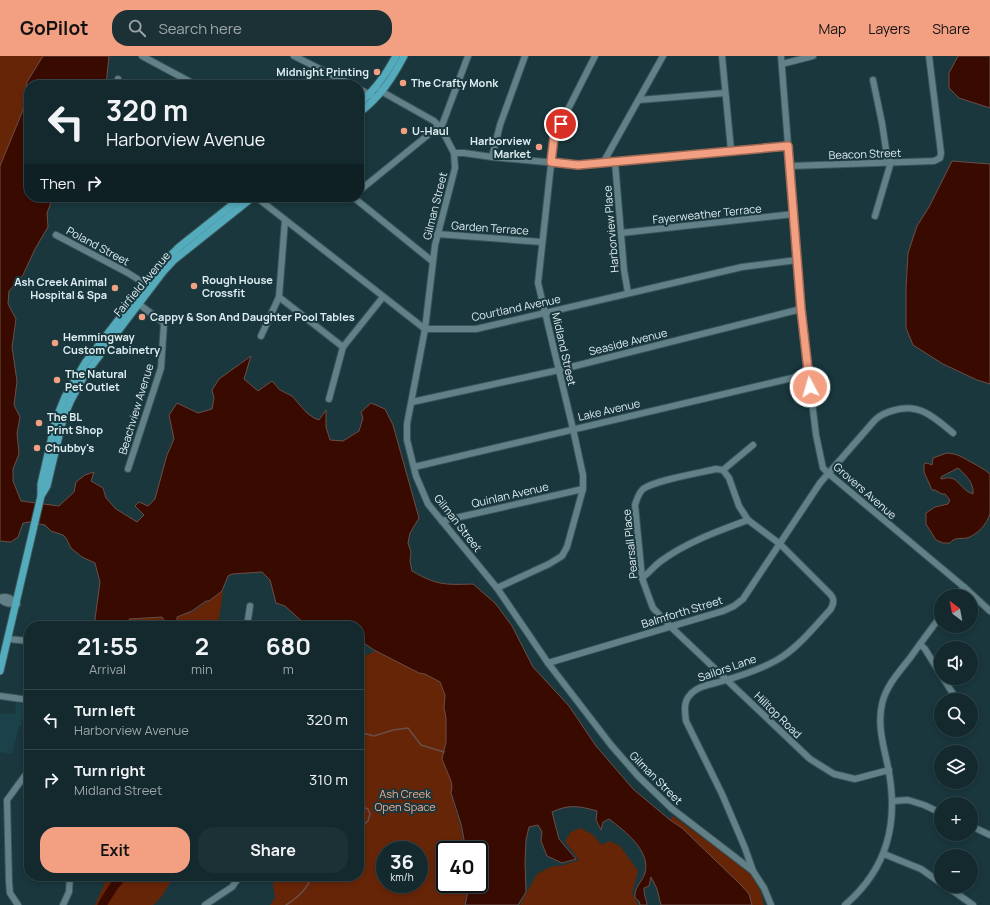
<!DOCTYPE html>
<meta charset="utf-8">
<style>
body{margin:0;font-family:Manrope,sans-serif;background:#1c3136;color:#f1f3f6;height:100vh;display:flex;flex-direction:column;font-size:15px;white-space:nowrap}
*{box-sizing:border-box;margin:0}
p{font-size:13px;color:#9da6aa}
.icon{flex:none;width:22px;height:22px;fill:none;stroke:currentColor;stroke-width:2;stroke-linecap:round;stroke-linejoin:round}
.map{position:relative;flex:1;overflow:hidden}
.details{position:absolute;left:24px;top:565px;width:340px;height:260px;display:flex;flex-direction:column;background:#13292e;border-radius:16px;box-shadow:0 2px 6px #0003,0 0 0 1px #32454a}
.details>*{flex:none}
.banner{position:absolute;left:24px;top:24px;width:340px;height:122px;border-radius:16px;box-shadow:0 2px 6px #0003,0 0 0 1px #32454a;background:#13292e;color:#f1f3f6;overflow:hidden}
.needle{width:26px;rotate:328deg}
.tools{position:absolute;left:934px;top:533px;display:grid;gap:8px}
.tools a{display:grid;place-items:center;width:44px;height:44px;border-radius:50%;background:#13292e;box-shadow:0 2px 6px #0003,0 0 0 1px #32454a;font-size:20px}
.speed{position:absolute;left:376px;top:785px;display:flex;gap:8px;font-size:20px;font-weight:700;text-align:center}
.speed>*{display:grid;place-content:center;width:52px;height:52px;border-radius:50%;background:#13292e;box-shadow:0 2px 6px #0003,0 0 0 1px #32454a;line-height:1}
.speed small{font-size:10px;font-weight:400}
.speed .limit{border:2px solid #111;border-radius:6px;background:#fff;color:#111}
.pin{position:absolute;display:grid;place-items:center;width:34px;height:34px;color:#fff;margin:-17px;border:2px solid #fff;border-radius:50%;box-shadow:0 1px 4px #0007}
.me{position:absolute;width:44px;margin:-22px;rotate:354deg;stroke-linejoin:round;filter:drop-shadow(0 0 3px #0008)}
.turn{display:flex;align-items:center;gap:14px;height:84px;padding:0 16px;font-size:18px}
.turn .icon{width:52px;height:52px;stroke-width:2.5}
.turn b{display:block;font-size:28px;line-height:34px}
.then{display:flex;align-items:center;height:38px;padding:0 16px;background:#0003;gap:8px;font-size:15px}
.eta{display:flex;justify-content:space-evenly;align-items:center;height:68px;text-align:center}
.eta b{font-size:24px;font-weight:700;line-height:28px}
.button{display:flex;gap:8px;margin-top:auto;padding:8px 16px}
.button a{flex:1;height:46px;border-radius:16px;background:#f3a082;color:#111;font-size:16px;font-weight:700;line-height:46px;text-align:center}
.button a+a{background:#1c3136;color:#f1f3f6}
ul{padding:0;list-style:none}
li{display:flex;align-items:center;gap:12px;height:60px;padding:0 16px;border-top:1px solid #32454a}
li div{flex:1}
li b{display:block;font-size:15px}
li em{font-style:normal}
header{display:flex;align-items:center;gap:24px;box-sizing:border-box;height:56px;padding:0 20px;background:#f3a082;color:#111}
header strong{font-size:19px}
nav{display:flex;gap:22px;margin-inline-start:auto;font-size:14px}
.search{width:280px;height:36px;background:#1c3136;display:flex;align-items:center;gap:10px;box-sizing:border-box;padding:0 14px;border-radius:16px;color:#9da6aa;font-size:15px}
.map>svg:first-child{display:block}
.built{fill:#1b424a}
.green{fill:#672508;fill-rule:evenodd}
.water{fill:#390b00;stroke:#6a4f48;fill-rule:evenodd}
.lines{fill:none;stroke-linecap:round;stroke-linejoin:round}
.stream{stroke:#6a4f48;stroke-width:1.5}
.river{stroke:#390b00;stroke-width:9}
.minor-casing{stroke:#3a5459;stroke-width:8}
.major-casing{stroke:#3a5459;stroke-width:9}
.minor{stroke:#618087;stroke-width:6}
.major{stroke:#54abbc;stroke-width:7}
.route-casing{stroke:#9e6854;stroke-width:10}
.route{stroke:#f3a082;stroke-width:7}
.poi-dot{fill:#f3a082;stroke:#19373d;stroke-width:1.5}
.labels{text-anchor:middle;stroke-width:4;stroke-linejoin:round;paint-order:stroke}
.poi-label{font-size:11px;font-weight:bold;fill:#ddedf1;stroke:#19373d;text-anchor:start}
.street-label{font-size:11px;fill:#ddedf1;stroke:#19373d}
.park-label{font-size:11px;fill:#f8ae93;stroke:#19373d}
</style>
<header>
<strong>GoPilot</strong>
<div class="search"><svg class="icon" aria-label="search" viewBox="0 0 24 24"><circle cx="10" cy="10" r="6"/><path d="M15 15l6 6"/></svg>Search here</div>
<nav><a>Map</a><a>Layers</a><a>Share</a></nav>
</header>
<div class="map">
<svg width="990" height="849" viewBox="0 0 990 849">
<rect width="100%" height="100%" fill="#19373d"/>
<polygon class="built" points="16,647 25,648 21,670 19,670 12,698 0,696 0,657 15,658"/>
<g class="green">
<polygon points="0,0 75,0 29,29 29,96 0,151"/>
<polygon points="223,535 218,570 132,570 129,563 162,561 166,567 168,567 171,570 177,568 177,561 192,556"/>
<path d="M381 593 443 626 447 637 454 737 451 739 460 769 465 794H445V828H470L464 849H270L275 842 273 828 279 820H359V602ZM385 794H419V828H385Z"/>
<polygon points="673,760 733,804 751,819 760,834 764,849 752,849 741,829 682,772 670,764"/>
<polygon points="580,772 592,778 602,789 609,785 620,790 638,815 632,837 638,849 520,849 537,818 550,811 564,809 579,804 565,785 571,776"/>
<polygon points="108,820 174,820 162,840 153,849 95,849"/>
</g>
<g class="water">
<path d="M43 0H109L106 29H29V141H53L47 157 48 171 35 193 23 219 9 235 8 248 16 263 12 291 17 325 14 349 20 361 17 377 19 398 13 413V425L21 445 59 450 74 436 76 426 85 419 94 416 91 425 103 432 106 442 116 453 137 466 144 459 135 450 139 446 148 450 155 443 167 399 174 383 169 359 177 347 198 357 212 353 214 342 212 334 219 323 251 300 244 323 258 335 272 325 280 334 292 340 307 357 314 362 319 364 326 354V371L330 384 343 385 359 375 363 362 361 356 371 347 385 353 393 369 419 462 410 477 408 487 411 496 410 505 412 515C436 529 445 529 473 528L495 547 512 570 533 611 569 650 596 690 633 733 670 764 682 772 741 829 749 838 752 849H661L657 833 651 821 649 830 644 832C644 840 646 842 647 849H640L639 845 635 842C634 830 642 827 645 817 651 795 625 775 609 763L603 766 601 774 596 764 597 755C579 750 569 748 552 756L559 783 576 803 562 807 547 800 541 785 542 776 538 769 529 771 526 784 525 806 526 836 518 849H465L470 828H479V794H466L461 768 451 737 452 731 451 725 442 703 446 686V662L444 652 445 639 440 626 425 618 419 617 374 594 359 584V570H307L285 550 276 547 270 524 262 516 232 518 228 520 222 535 209 545H206L192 555 177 561V568L171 570 168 567H166L162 561 129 563 131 570H100L97 567 95 563 100 526 95 507 82 501 71 492 66 482 63 479 51 475 45 469 29 466 23 467 18 481 11 486 0 485V110L23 54 27 26Z"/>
<polygon points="958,0 990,0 990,52 959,42 949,32 949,17"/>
<polygon points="952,105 990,108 990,328 977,324 943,308 913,289 906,272 906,232 908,197 917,170 929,151"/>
<path d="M947 397C959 398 961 401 971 406 978 410 984 413 990 418 990 426 990 452 990 458 987 468 977 479 967 482 961 483 954 481 950 487H943L936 484 926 468V457L935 451 948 448 950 444 945 438H942L935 434H932L924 416V408L927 407 932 409 933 402ZM958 412C966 419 974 427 973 438 962 435 958 422 950 422 947 421 944 423 941 423V421Z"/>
</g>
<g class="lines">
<g class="stream">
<polyline points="359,676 374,680 393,674 408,672 421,689 444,696"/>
<polyline points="359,750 368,753 370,758 368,765 359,773"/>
<path d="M286 849C297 842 308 832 312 820"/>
</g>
<polyline class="river" points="102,849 114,830 123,820"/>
<g class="minor-casing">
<g id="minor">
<polyline points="142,0 196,29"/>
<polyline points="294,0 352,29"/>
<polyline points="722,0 731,94"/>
<polyline points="781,0 801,253 816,379 823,412 829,418 964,531 990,555"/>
<polyline points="782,8 813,0"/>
<polyline points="873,24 882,67 888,107"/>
<polyline points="116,29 118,23"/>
<polyline points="359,33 373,40"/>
<polyline points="379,34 434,65 441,72 454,97 455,112 435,189 425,273 407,368 407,384 416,420 428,448 497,532 548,607 611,689 638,720 671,752 753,815 764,832 771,849"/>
<polyline points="639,44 725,37"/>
<polyline points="441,72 468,0"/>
<polyline points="454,97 464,97 492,101 578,109 788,90"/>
<polyline points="492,101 500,69 525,0"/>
<polyline points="615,106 624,214 628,237"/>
<polyline points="603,107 663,0"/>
<polyline points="790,110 934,105 940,102 941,97 929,0"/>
<polyline points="359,135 439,70"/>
<polyline points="256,141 425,273 476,273 742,211 797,204"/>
<polyline points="353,141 432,205"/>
<polyline points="875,160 891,106"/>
<polyline points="621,177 794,158"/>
<polyline points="437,178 542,186"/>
<polyline points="56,179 128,217 150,231"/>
<polyline points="279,241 343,291"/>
<polyline points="261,280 279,241 285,164"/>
<polyline points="329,343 343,291 383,241"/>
<polyline points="412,346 559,314 801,253"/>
<polyline points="414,411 809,318"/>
<polyline points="128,413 161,312 164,267 136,246"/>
<polyline points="723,414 753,389"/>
<polyline points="442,465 583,433"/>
<path d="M642 522C649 517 654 510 661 505 687 486 718 475 748 464"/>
<polyline points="497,532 549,508 562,500 567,491 583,433 583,419 573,373 538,227 554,81 595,0"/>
<polyline points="957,540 964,531"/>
<path d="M0 542C7 539 12 543 17 548"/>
<path d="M0 543C5 548 10 548 17 548"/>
<polyline points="247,570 250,550"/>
<polyline points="8,583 29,585"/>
<polyline points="920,588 925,593 941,619"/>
<path d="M548 607 723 555 734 550 743 543 820 427 875 364C881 358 887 356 895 354 920 347 935 362 953 377"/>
<polyline points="943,622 957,644"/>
<polyline points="0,640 29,644"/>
<polyline points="893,745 908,744 924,749 941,757"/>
<polyline points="971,770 990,779"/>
<polyline points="884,798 921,813 941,827"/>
<path d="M753 815 745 792 722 738 686 665C685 656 683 646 690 639 698 629 714 628 726 624 743 619 761 613 777 604 798 592 814 571 830 554 834 548 835 543 830 538L780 488 748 464 739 450 729 422 723 414 716 413C699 417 656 424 643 433 638 438 637 443 635 449L642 522 647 536 653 552 671 571 810 703 834 718 855 723 889 714"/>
<polyline points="946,830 973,849"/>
<polyline points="18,849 10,837 9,826 7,744 29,714"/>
<polyline points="63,849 69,836 70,820"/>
<polyline points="205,849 232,831 240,820"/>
<path d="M845 849C888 812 899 766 888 711 884 691 877 670 882 648 886 630 899 616 910 602 920 588 930 574 941 560"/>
</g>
</g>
<g class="major-casing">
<g id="major">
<path d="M359 48C375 34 386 19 396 0"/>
<path d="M359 57C380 41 392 23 404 0"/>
<polyline points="41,439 41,428 56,363 65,341 85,307 160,210 179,191 242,141"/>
<polyline points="0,615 41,440 47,430 63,363 71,344 84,320 163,216 174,204 253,141"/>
</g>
</g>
<use href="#minor" class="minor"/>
<use href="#major" class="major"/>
</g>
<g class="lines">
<g class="route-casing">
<polyline id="route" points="561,68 554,81 551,106 578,109 788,90 801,253 810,331"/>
</g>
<use href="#route" class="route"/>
</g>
<g class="poi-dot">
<circle cx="377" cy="16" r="4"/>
<circle cx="403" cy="27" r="4"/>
<circle cx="404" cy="75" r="4"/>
<circle cx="539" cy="91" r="4"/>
<circle cx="194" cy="230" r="4"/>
<circle cx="115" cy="232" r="4"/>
<circle cx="142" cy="261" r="4"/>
<circle cx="55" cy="287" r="4"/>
<circle cx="57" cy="324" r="4"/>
<circle cx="39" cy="367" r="4"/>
<circle cx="37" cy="392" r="4"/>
</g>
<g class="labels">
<g class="poi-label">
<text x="369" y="20" text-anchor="end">Midnight Printing</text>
<text x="411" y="31">The Crafty Monk</text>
<text x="412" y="79">U-Haul</text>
<text x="531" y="89" text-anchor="end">Harborview<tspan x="531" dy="13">Market</tspan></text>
<text x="202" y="228">Rough House<tspan x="202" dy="13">Crossfit</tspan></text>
<text x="107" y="230" text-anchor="end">Ash Creek Animal<tspan x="107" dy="13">Hospital &amp; Spa</tspan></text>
<text x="150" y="265">Cappy &amp; Son And Daughter Pool Tables</text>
<text x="63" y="285">Hemmingway<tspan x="63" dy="13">Custom Cabinetry</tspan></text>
<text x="65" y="322">The Natural<tspan x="65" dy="13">Pet Outlet</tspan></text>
<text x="47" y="365">The BL<tspan x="47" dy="13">Print Shop</tspan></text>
<text x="45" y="396">Chubby's</text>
</g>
<g class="street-label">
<text transform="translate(865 98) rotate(-2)" y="4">Beacon Street</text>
<text transform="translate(435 150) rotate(-76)" y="4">Gilman Street</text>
<text transform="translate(707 158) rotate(-6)" y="4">Fayerweather Terrace</text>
<text transform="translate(490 172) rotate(4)" y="4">Garden Terrace</text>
<text transform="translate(611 173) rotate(-95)" y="4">Harborview Place</text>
<text transform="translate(98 190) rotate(28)" y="4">Poland Street</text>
<text transform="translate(142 228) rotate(-50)" y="4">Fairfield Avenue</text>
<text transform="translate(516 252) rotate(-12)" y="4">Courtland Avenue</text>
<text transform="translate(628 286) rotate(-14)" y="4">Seaside Avenue</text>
<text transform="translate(564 293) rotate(77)" y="4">Midland Street</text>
<text transform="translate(136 353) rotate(-73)" y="4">Beachview Avenue</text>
<text transform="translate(609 354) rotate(-13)" y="4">Lake Avenue</text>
<text transform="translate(865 435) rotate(41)" y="4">Grovers Avenue</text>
<text transform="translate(510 439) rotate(-13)" y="4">Quinlan Avenue</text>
<text transform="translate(458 467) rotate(52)" y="4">Gilman Street</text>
<text transform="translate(630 488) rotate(-96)" y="4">Pearsall Place</text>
<text transform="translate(682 556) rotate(-17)" y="4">Balmforth Street</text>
<text transform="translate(727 612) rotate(-19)" y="4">Sailors Lane</text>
<text transform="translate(778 659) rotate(44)" y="4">Hilltop Road</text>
<text transform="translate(656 722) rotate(45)" y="4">Gilman Street</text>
</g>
<g class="park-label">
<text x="405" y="742">Ash Creek<tspan x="405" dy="13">Open Space</tspan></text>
</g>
</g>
</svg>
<div class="tools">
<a><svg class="needle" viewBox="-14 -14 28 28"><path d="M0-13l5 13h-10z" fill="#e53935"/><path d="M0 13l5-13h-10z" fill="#9da6aa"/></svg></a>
<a><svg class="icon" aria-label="sound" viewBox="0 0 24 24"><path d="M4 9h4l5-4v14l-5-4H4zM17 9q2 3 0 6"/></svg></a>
<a><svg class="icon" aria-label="search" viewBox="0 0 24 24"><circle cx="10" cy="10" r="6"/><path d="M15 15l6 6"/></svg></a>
<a><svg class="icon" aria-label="layers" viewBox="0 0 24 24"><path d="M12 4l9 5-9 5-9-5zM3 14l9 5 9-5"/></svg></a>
<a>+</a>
<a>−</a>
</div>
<div class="speed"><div>36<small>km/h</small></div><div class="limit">40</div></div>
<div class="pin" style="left:561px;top:68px;background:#d93025"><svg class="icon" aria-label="arrive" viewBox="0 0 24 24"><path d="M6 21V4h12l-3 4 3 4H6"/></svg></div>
<svg class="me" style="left:810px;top:331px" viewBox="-20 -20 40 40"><circle r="17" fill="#f3a082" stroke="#fff" stroke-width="3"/><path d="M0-11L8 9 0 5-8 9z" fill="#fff"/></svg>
<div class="banner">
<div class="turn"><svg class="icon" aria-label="left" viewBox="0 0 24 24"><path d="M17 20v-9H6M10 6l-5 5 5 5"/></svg><div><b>320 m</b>Harborview Avenue</div></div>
<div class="then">Then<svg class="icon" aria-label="right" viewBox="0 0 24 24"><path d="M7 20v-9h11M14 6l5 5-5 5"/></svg></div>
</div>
<section class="details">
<div class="eta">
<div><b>21:55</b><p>Arrival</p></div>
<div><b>2</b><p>min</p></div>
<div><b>680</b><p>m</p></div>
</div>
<ul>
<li><svg class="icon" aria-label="left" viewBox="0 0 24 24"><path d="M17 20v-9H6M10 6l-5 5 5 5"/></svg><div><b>Turn left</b><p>Harborview Avenue</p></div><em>320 m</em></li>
<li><svg class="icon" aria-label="right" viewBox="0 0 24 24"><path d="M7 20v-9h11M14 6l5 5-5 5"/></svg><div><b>Turn right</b><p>Midland Street</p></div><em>310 m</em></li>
</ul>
<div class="button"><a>Exit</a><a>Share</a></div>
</section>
</div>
